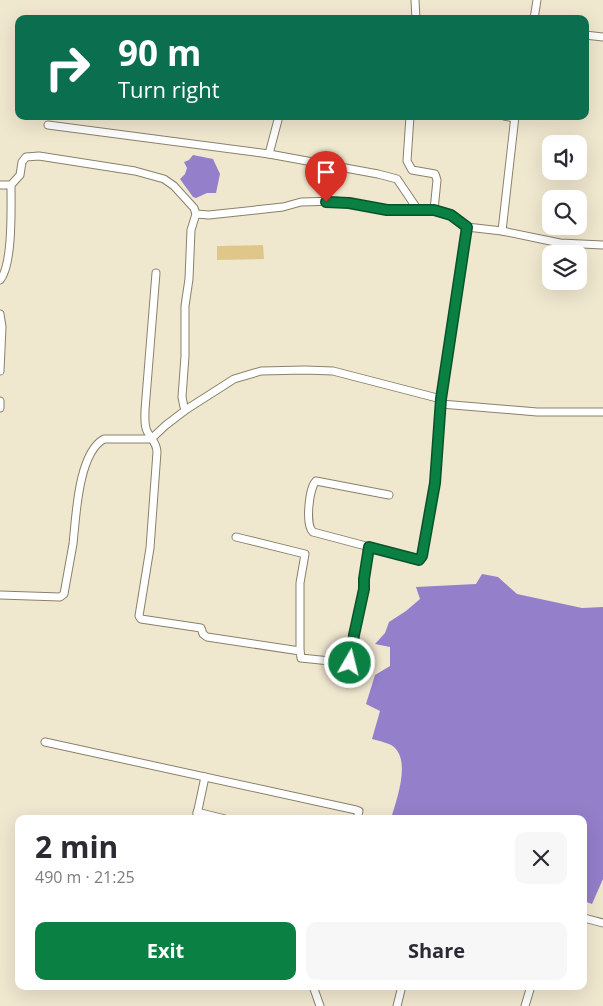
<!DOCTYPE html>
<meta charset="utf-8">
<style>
body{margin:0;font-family:"Open Sans",sans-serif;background:#f7f7f7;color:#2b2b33;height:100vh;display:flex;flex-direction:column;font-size:19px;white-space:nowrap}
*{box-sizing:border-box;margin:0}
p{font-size:16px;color:#7c7c81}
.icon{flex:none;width:28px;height:28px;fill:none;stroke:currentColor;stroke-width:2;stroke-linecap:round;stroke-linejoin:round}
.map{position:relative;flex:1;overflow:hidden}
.side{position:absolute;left:15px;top:815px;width:572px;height:175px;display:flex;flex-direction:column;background:#fff;border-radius:10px;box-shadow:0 5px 20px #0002}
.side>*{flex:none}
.top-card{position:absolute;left:15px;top:15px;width:574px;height:105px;border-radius:10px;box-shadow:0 5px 20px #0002;background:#0b6e4f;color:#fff;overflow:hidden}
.controls{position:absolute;left:542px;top:135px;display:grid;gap:10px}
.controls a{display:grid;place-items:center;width:45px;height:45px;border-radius:10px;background:#fff;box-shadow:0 5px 20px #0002;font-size:25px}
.pin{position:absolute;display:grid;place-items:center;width:42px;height:42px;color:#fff;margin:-51px -21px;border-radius:50% 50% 50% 0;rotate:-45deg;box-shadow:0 0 5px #0007}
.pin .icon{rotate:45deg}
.me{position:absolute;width:55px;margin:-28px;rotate:8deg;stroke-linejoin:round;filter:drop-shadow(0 0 4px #0008)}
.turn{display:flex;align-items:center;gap:18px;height:105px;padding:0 20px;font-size:22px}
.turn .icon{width:65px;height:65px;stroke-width:2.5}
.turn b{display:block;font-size:35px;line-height:42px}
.round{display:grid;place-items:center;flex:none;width:52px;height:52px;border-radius:10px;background:#f7f7f7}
.summary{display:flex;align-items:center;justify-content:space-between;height:85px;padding:0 20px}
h1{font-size:30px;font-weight:700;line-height:38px}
.primary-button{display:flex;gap:10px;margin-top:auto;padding:10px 20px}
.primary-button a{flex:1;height:58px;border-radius:10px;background:#0b8043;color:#fff;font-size:20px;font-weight:700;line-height:58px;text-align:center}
.primary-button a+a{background:#f7f7f7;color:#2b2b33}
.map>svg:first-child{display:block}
.green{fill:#dec789}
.water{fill:#937fca}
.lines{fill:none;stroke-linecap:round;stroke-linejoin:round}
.minor-casing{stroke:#89816b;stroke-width:9}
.minor{stroke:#fff;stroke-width:7}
.route-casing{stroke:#07532c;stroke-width:12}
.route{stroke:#0b8043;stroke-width:9}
</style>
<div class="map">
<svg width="603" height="1006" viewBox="0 0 603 1006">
<rect width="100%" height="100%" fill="#f0e7cf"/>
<polygon class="green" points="263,245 264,259 217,260 217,246"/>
<g class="water">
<polygon points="193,155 213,159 220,174 216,193 207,193 196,198 193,197 180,179 185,174 187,168 184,162 189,160"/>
<path d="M482 574 498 577 517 594 582 608 603 607V879L592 904 584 901V819H391C396 801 411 762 394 747 389 743 379 741 372 739L380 711 366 704 375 675 390 666V647L375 644 385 633 389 622 406 611 420 599 416 587 476 584Z"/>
</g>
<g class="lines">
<g class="minor-casing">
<g id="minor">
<polyline points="415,0 416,19"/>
<polyline points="534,19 537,0"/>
<polyline points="585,35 603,37"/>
<polyline points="279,116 269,154 378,174 397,179 418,210"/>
<polyline points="410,116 407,161 412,170 435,174 437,180 434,210"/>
<polyline points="504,116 514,118"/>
<polyline points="48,125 269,154"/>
<polyline points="0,185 11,185 20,175 22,162 26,157 39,156 135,171 164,179 174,186 194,208 196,214 209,215 283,207 301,202 337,201 387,210 434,210 451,215 467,227 502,231 560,243 603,245"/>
<polyline points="196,214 191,230 189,279 185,306 185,356 182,397 184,407 187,409 234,379 261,371 305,370 333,371 441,399"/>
<polyline points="502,231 515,116"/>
<path d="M156 273 145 410C145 417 144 425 147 431 151 439 157 443 157 452L150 548 139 616 141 619 201 628 203 634 207 637 300 651 301 658 349 663 364 589V579L369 547"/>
<path d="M0 280C13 265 11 207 11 185"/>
<polyline points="0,314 2,327 0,371"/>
<polyline points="0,401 0,408"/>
<polyline points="441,404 537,412 603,412"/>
<path d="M389 495 316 481C309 488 305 525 313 532L415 559H421L435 483 441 399 467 227"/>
<polyline points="236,537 305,554 300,583 300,651"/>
<path d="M0 595 60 597 64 594C67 577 70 561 73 544 76 517 78 453 104 439H151L166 425 187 409"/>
<polyline points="45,742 356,810 359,811 357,819"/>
<polyline points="197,812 225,819"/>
<polyline points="196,819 205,777"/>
<polyline points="584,918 603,923"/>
<polyline points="313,986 320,1006"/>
<polyline points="397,1006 402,986"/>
<polyline points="525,1006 531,986"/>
</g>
</g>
<use href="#minor" class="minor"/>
</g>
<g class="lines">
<g class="route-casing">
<polyline id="route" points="326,202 349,203 387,210 434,210 451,215 467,227 441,399 435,483 422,556 419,560 369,547 364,579 364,589 354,635 350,663"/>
</g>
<use href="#route" class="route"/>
</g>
</svg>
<div class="controls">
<a><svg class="icon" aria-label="sound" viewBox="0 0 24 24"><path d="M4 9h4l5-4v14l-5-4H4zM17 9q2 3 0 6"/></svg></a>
<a><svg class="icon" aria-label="search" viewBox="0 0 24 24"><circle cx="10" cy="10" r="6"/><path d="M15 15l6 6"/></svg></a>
<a><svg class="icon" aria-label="layers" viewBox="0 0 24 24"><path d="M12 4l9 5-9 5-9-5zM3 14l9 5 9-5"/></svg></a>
</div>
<div class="pin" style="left:326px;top:202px;background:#d93025"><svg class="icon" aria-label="arrive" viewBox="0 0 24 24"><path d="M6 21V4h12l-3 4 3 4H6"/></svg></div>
<svg class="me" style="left:350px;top:663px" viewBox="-20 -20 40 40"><circle r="17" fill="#0b8043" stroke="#fff" stroke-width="3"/><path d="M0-11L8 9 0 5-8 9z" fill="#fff"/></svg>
<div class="top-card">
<div class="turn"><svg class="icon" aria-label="right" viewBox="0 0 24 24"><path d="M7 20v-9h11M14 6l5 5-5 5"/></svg><div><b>90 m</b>Turn right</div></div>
</div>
<section class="side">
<div class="summary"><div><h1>2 min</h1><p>490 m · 21:25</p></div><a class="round"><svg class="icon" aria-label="close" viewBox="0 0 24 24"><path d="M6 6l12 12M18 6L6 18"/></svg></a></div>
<div class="primary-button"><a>Exit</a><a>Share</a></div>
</section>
</div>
